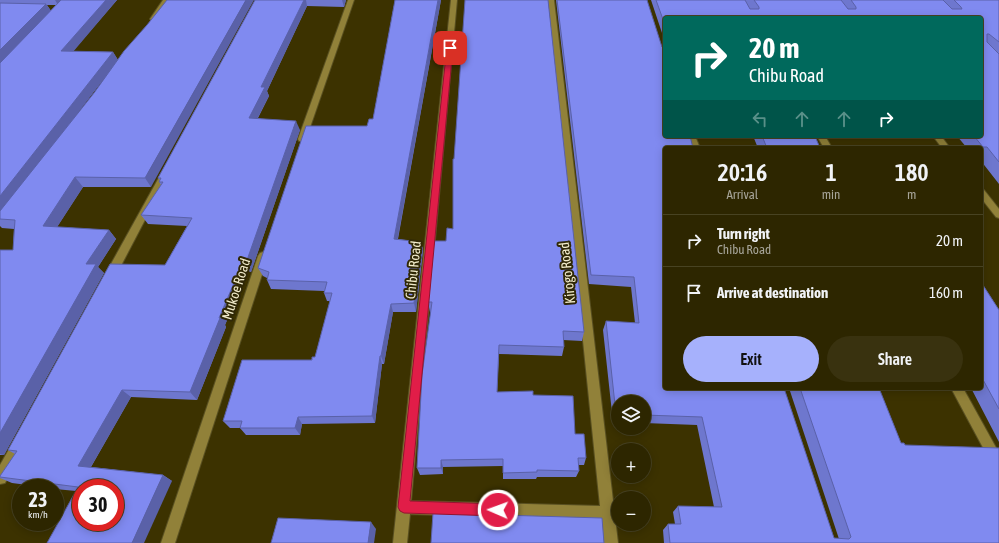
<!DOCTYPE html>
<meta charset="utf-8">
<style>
body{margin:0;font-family:"Asap Condensed",sans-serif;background:#39320f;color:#f1f3f6;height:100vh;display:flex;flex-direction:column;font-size:15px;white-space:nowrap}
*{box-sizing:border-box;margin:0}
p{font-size:13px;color:#a7a599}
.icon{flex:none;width:22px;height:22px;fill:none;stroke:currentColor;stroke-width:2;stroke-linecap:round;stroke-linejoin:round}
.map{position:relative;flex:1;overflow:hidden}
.sheet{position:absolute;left:663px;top:146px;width:320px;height:244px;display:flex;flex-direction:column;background:#2d2600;border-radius:4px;box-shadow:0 2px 10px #0003,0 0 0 1px #484322}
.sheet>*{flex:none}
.guide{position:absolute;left:663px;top:16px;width:320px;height:122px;border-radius:4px;box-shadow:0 2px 10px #0003,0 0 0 1px #484322;background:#00695c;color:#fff;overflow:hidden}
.tools{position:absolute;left:611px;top:395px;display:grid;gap:8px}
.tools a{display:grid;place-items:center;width:40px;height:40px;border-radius:50%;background:#2d2600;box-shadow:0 2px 10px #0003,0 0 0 1px #484322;font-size:20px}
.speed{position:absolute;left:12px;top:479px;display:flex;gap:8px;font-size:20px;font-weight:700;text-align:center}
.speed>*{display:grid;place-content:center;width:52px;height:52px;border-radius:50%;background:#2d2600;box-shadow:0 2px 10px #0003,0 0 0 1px #484322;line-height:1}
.speed small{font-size:10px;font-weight:400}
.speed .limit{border:6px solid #d22;background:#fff;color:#111}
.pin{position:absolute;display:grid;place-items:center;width:34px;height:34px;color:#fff;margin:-17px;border-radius:8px;box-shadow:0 2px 6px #0006}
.me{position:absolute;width:44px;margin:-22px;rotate:272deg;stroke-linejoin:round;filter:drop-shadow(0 0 3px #0008)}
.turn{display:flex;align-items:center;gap:14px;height:84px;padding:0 20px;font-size:18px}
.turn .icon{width:52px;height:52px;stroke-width:2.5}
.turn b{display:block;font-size:28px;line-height:34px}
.lanes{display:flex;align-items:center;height:38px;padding:0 20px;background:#0003;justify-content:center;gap:20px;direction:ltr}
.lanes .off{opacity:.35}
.eta{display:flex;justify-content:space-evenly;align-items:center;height:68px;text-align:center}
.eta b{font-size:24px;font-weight:600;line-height:28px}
.action{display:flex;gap:8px;margin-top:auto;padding:8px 20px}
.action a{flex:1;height:46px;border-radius:24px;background:#a6b1fc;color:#111;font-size:16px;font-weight:600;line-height:46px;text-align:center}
.action a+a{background:#39320f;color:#f1f3f6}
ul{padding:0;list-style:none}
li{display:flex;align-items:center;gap:12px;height:52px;padding:0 20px;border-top:1px solid #484322}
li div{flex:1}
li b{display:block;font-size:15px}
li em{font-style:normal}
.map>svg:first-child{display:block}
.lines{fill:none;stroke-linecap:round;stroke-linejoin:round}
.minor-casing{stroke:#595021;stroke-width:2}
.minor{fill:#918139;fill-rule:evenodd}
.wall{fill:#6e77ce;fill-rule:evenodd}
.shaded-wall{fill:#5a61a8}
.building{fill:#808af0;stroke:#5a61a8;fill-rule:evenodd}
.route{fill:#e11d48;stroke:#92132f}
.labels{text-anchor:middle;stroke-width:4;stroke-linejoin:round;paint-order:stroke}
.street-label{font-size:14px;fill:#f2eccc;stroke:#302806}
</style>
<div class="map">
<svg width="999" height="543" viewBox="0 0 999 543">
<rect width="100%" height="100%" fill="#3c3200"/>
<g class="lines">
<g class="minor-casing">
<g id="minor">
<polygon points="163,0 169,0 155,20 151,20 150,19"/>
<polygon points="348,0 354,0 306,139 305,141 299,141 298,139"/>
<polygon points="451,0 457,0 411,501 600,506 548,0 554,0 618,543 604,543 602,520 410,514 407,543 393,543"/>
<polygon points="687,136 695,136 700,148 692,148"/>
<polygon points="817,136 825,136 832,148 824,148"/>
<polygon points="933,136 941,136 950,148 942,148"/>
<polygon points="166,169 170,172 114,279 106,279 105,276 106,273 162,172"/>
<polygon points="981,189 984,190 999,209 999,218 996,217 981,198"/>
<polygon points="263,252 266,253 268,256 175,543 161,543 258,256 260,253"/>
<polygon points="951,388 963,388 999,453 999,472 995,470"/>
<polygon points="20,435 24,437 26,441 5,483 0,484 0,465 16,437"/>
</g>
</g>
<use href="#minor" class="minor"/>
</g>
<g class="wall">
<path d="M0 0H117L73 51 113 52 118 60 151 187H83L57 227 109 230 116 239 98 267 104 273 4 455H0V250H13L14 229 2 228 0 226ZM47 5H56L51 11ZM109 72 94 93 69 124Z"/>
<polygon points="255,0 346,0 344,7 307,6 267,91 269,96 258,118 300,130 251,272 248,271 225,325 226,327 197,400 131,397 91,467 163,475 172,481 76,491 55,489 55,488 50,488 12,483 0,478 0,476 15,454 8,450 165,265 187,226 148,224 141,215 161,185 159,182 160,180 158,178"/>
<polygon points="395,0 441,0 398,239 421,242 423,250 416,312 393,312 384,364 382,364 375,423 302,424 300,435 246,435 240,428 230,428 223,421 315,357 330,301 327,301 324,293 324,291 271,289 267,280 267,278 263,276 258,268 373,119"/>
<polygon points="556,0 647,0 665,148 665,388 784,388 834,538 839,539 789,388 879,388 901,443 905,445 999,543 664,543 663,530 668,524 675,524 673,512 678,506 714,507 697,425 644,423 644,402 618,402 618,422 613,422 603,330 606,321 635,323 631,287 589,284"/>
<polygon points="651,0 999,0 999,184 981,161 981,148 967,148 957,136 981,136 981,18 665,18 665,42"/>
<polygon points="753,136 815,136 820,148 758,148"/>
<polygon points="454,159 584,332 582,341 563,340 564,347 562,356 499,354 497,392 533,395 575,434 586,458 584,465 578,465 579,471 576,477 537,477 536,479 503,479 503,466 443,467 443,474 420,475 417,468 431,312 430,312 428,302 446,241 453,229"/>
<polygon points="981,282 999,310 999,442 971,388 981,388"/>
</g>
<g class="shaded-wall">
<polygon points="55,0 64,0 58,5"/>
<polygon points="106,0 117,0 67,59 61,51"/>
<polygon points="246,0 254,0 151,187 145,178"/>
<polygon points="304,0 306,0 307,6 267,91 269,96 253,127 249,118 261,87"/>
<polygon points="342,0 346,0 344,7"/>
<polygon points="438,0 441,0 396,248 394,239"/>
<polygon points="46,4 52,12 0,65 0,50"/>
<polygon points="113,52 118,60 0,215 0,196"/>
<polygon points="296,121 300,130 251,272 246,263"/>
<polygon points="75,177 83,187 52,235 43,226"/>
<polygon points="109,230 116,239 98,267 104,273 4,455 0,454 0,433 86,264"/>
<polygon points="421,242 423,250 416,312 414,303"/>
<polygon points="243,262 248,271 225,325 226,327 197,400 190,392 219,318"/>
<polygon points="391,304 393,312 384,364 381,356"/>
<polygon points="380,356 382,364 375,423 372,416"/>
<polygon points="122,390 131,397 88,472 78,466"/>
<polygon points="298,417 302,424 300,435 295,428"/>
<polygon points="441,460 443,467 443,474 441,468"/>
<polygon points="163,475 172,481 144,543 132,543"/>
<polygon points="371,522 376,529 374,543 368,543"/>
</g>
<g class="building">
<polygon points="61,0 106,0 61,51 113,52 0,196 0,63"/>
<polygon points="167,0 246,0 145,178 75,177 43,226 109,230 86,264 96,264 0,433 0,250 13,250 15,220 0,219 0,211 94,93 124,51 147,25"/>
<path d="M255 0H304L261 87H265L249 118 296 121 246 263 243 262 219 318H220L190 392 122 390 78 466 163 475 132 543H47L78 487 0 477V476L17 451 8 450 110 264 165 265 192 218 141 215 163 182H159L161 178H158ZM81 488H115V522H81Z"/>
<polygon points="395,0 438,0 394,239 421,242 414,303 391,304 381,356 380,356 372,416 298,417 295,428 240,428 242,421 223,421 242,360 312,360 312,357 315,357 332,293 324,293 327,282 267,280 269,272 258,268 306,126 367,126 369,119 373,119"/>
<polygon points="465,0 548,0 584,332 563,331 564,347 499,345 497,392 533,391 533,395 573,396 575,434 584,434 586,458 578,458 579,471 537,470 537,472 503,473 503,459 441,460 441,468 417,468 422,375 432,302 428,302 434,241 446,241 447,228 453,229 453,159 454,159"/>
<polygon points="557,0 647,0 662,47 665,48 665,136 690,136 693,148 665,148 665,388 784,388 834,538 849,539 851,537 800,388 879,388 901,443 904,443 905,445 999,448 999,543 670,543 668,524 681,524 678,506 722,507 702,417 644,415 644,402 618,402 618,414 616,414 606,321 639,323 634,277 591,275"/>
<polygon points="656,0 745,0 750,9 759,9 759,7 754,0 841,0 848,9 856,9 856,7 851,0 943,0 952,9 962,9 961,7 954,0 999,0 999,42 989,34 987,34 987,42 999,54 999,162 987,147 983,147 974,136 981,136 981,18 665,18 665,25"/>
<polygon points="0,3 46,4 0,50"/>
<polygon points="762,136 815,136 820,148 767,148"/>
<polygon points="981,282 999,310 999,409 981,376"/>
<polygon points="433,513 602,518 604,543 431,543"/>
<polygon points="278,518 371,522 368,543 271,543"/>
</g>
<polygon class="route" points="447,46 453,48 410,501 498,504 502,505 504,510 502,514 498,516 404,513 400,511 398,507"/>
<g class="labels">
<g class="street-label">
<text transform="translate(413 270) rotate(-84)" y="5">Chibu Road</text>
<text transform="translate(567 273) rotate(-96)" y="5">Kirogo Road</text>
<text transform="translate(236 289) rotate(-72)" y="5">Mukoe Road</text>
</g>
</g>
</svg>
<div class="tools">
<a><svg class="icon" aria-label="layers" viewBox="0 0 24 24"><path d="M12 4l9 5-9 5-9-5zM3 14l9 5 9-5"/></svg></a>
<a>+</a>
<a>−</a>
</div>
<div class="speed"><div>23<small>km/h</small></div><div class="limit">30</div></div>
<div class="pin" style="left:450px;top:48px;background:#d93025"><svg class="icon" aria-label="arrive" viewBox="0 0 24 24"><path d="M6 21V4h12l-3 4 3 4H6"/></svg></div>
<svg class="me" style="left:498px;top:510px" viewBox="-20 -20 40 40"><circle r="17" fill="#e11d48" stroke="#fff" stroke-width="3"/><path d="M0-11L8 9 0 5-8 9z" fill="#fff"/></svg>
<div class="guide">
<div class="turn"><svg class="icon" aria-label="right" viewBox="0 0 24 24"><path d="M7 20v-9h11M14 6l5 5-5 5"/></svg><div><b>20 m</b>Chibu Road</div></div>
<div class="lanes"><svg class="icon off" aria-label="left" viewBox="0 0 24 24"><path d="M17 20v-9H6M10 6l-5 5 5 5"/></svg><svg class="icon off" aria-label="ahead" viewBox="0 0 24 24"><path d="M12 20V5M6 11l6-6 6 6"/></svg><svg class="icon off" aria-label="ahead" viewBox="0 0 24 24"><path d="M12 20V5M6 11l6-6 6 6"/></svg><svg class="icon" aria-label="right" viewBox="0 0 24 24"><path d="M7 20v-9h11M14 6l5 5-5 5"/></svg></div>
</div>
<section class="sheet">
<div class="eta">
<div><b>20:16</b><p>Arrival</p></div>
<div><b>1</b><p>min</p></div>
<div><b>180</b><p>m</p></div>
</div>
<ul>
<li><svg class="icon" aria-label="right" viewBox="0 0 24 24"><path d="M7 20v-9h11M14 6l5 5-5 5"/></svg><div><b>Turn right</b><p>Chibu Road</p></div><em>20 m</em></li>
<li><svg class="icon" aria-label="arrive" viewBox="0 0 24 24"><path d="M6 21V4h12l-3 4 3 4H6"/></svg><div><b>Arrive at destination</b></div><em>160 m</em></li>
</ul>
<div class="action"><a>Exit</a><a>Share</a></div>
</section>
</div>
